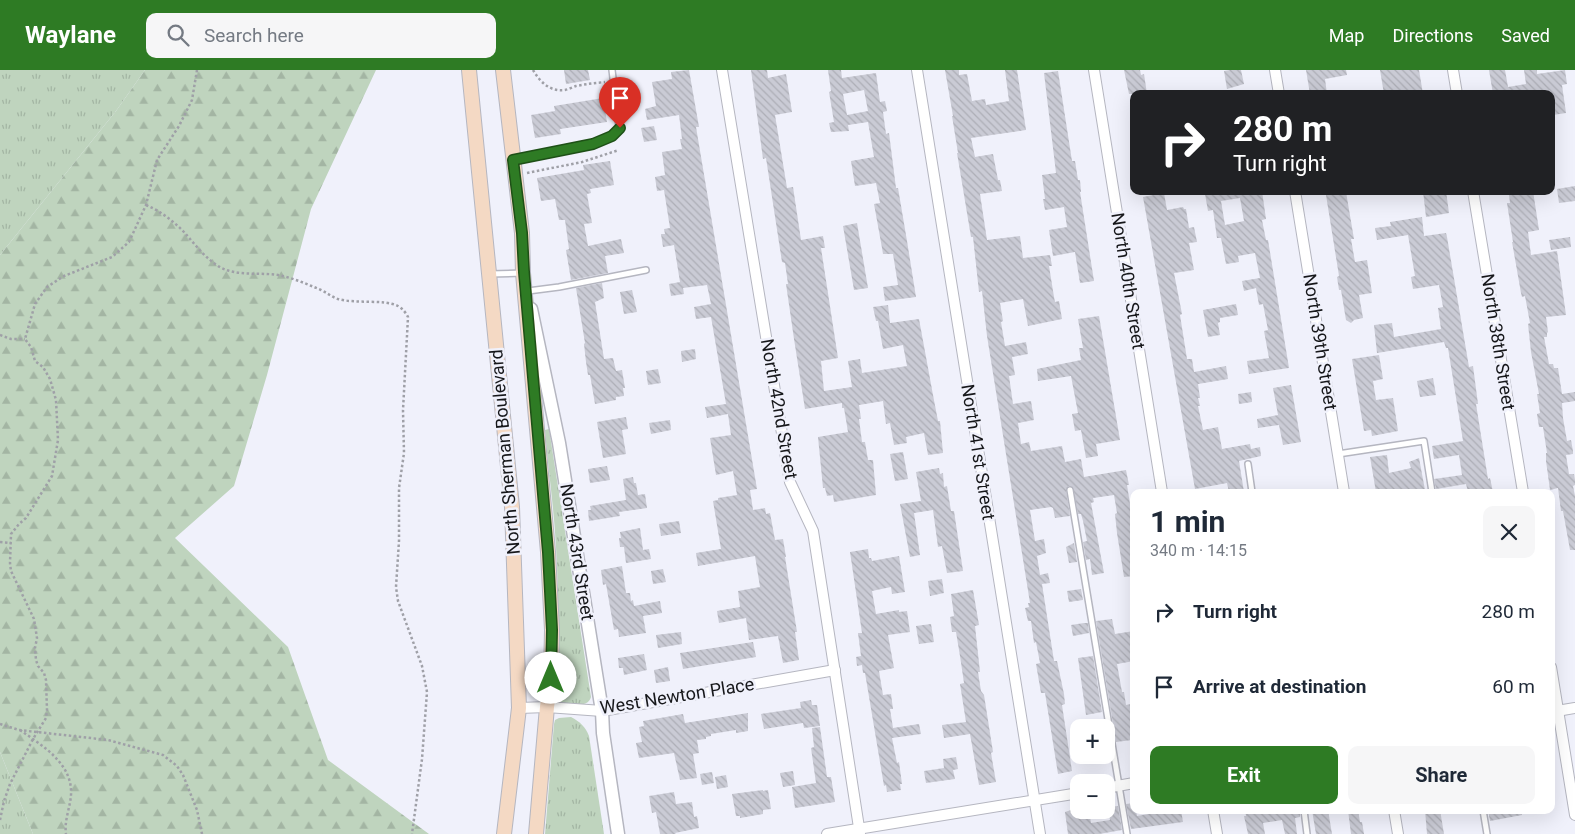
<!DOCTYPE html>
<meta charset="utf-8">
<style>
body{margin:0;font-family:Roboto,sans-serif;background:#f6f6f7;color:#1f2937;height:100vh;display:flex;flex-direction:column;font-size:19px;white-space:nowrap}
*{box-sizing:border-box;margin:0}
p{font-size:16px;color:#747a83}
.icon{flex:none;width:28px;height:28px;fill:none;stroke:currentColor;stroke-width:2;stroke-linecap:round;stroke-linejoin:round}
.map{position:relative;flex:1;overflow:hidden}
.details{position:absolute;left:1130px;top:419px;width:425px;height:325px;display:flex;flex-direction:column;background:#fff;border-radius:10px;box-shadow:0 5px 20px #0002}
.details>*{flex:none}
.banner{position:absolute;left:1130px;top:20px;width:425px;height:105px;border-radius:10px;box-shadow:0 5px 20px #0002;background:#202124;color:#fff;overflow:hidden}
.controls{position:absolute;left:1070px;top:649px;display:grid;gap:10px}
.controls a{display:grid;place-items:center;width:45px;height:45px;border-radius:10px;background:#fff;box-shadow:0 5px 20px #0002;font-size:25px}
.pin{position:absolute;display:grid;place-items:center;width:42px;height:42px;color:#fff;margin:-51px -21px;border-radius:50% 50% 50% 0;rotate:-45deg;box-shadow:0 0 5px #0007}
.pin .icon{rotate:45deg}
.me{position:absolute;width:55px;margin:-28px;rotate:0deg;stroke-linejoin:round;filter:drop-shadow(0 0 4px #0008)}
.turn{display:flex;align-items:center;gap:18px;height:105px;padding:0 20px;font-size:22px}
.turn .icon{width:65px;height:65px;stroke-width:2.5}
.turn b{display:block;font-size:35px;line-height:42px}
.round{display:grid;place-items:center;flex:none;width:52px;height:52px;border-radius:10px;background:#f6f6f7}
.head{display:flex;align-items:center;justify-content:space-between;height:85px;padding:0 20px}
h1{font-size:30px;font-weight:700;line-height:38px}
.button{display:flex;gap:10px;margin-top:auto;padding:10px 20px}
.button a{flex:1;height:58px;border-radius:10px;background:#2e7b24;color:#fff;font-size:20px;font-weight:700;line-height:58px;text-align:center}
.button a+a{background:#f6f6f7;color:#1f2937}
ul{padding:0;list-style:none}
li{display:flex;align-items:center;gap:15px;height:75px;padding:0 20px}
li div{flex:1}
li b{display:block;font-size:19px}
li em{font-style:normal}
header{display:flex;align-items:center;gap:30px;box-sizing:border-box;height:70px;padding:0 25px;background:#2e7b24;color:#fff}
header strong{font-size:24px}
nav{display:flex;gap:28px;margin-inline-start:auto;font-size:18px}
.search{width:350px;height:45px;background:#f6f6f7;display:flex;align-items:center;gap:12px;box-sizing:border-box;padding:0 18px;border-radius:10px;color:#747a83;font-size:19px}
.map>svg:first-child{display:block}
.grass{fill:url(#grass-tufts)}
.forest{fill:url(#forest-firs)}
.building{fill:url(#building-back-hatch);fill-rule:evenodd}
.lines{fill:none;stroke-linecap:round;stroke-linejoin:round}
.service-casing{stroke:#b5b6c0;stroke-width:8}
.minor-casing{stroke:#b5b6c0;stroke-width:12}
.tertiary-casing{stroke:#b5b6c0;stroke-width:15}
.secondary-casing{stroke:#b5b6c0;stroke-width:16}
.path{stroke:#9fa0a7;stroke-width:2.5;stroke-dasharray:2.5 2.5;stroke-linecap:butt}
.service{stroke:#fff;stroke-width:5}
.minor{stroke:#fff;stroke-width:10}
.tertiary{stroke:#fff;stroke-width:12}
.secondary{stroke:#f4d9c4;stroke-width:14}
.route-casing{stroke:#1e5017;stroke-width:12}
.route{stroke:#2e7b24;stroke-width:9}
.labels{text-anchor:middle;stroke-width:5;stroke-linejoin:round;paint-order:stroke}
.street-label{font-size:18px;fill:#16171a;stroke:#f0f1fb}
</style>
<header>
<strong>Waylane</strong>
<div class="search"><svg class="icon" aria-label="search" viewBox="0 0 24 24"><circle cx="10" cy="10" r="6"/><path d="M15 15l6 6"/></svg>Search here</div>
<nav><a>Map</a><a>Directions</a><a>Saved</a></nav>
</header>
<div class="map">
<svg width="1575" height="764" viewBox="0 0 1575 764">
<defs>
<pattern id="grass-tufts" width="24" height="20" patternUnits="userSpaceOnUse" patternTransform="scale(1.25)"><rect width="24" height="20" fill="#bfd4be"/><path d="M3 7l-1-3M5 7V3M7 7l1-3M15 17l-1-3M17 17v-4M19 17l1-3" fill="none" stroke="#a3b5a3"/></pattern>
<pattern id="forest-firs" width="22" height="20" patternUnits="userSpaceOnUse" patternTransform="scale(1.25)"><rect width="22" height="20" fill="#bfd4be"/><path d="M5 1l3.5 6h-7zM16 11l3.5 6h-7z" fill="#a3b5a3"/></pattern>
<pattern id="building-back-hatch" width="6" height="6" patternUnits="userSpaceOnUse" patternTransform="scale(1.25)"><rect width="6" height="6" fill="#cacbd5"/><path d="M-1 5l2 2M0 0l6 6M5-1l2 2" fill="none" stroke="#adaeb6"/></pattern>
</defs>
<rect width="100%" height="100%" fill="#f0f1fb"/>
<g class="grass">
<polygon points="0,0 145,0 116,41 0,185"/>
<path d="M549 359 591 627C588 639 566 636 557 629L556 625C559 576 559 527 556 477 554 438 548 399 545 360Z"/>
<path d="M571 647C580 652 585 656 589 666L604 764H545L554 654 555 650 559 648Z"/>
<polygon points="0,682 33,764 0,764"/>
</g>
<polygon class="forest" points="145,0 376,0 311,139 267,305 234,416 175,468 288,577 328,690 429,764 33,764 0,682 0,185 116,41"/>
<g class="building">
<polygon points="564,0 588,0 590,10 566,14"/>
<polygon points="689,0 699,57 696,57 757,419 750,420 753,440 765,438 766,444 770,443 775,470 783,469 786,487 785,487 797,562 795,562 799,590 783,593 778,566 749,570 746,548 719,553 717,541 740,537 738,521 760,517 755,486 698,496 696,483 721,479 713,431 718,430 718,428 737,425 733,401 716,405 710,368 731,365 728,344 707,348 705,337 726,334 711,247 696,249 694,237 711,234 707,215 683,218 684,224 671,226 669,214 680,212 674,175 663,177 661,164 665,164 664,159 670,158 664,120 657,121 655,107 665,105 662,82 682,79 680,69 682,69 679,45 647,50 645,39 656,36 652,12 672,9 671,2"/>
<polygon points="751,0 767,0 768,8 786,4 792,42 775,45 787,118 793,117 801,170 823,166 825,178 821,178 838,288 821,291 824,321 852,317 848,291 860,289 862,303 907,296 903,275 883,279 878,251 876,251 873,237 888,235 890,253 919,249 933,325 938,351 940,351 943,383 928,385 924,363 906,367 907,373 894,375 890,353 886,354 883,331 859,335 861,349 859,349 862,372 865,372 868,390 873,390 876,425 834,432 833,425 827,426 825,418 823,418 818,367 848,362 844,338 842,338 842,333 805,339 794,269 786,214 788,214 785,193 782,192 766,88 763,89"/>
<path d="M828 0H841L842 8 876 3 880 32 885 31 887 41 883 42 886 64 889 63 896 118H898L907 171 916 227 885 231 883 217 898 215 893 184H883L882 178 874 134 880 133 876 113 855 116 851 91 874 87 868 52 848 55 849 61 831 62 829 53 834 52 829 22 831 21ZM864 20 868 41 847 45 843 24Z"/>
<polygon points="945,0 959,0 959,5 967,4 972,31 985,29 986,35 1009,31 1005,0 1017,0 1026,60 971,68 975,87 993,84 998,110 1000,110 1002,121 980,124 987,170 1020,166 1023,188 1050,185 1052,196 1049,196 1054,227 1055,232 1059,231 1062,249 1028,256 1023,229 1000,233 1003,251 1001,252 1005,276 1026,272 1028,284 1012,287 1015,305 1009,306 1013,334 1031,331 1034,350 1018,353 1021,374 1029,372 1031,381 1062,376 1065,392 1081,389 1084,407 1126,400 1129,415 1127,415 1130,434 1132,446 1134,446 1134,506 1124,507 1117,463 1115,444 1117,443 1114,425 1093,428 1094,432 1091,433 1104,503 1092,505 1090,489 1086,490 1083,472 1087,471 1083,451 1081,444 1078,444 1073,417 1069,416 1066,419 1070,446 1055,448 1053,438 1051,437 1030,440 1035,471 1044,469 1046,483 1037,486 1040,505 1048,503 1050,513 1042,514 1054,591 1057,591 1064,624 1065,634 1062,635 1072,701 1058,704 1045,623 1041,623 1036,594 1040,593 1036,572 1034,573 1031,551 1028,551 1025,538 1029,537 1028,533 1030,533 987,266 982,221 979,222 973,167 971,167 957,83 958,83 952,46 953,46"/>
<polygon points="1124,0 1140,0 1141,5 1144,4 1147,24 1129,24"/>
<polygon points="1230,0 1241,0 1244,14 1227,19 1224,1"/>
<polygon points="1306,0 1346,0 1347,5 1325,9 1327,24 1310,24"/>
<polygon points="1380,0 1419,0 1423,24 1384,24"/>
<polygon points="1489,0 1505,0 1508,17 1526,14 1524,0 1537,0 1537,4 1565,0 1567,14 1562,15 1566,43 1553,45 1551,24 1493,24"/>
<polygon points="1058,1 1072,91 1075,91 1078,110 1080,110 1081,122 1080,122 1094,211 1080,213 1075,182 1053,186 1049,160 1067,157 1064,137 1045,140 1043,129 1045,129 1042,105 1056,103 1044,3"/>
<polygon points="603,28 607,52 560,59 561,64 535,68 531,45 555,41 554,36"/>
<polygon points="654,56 657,70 644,72 641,58"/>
<polygon points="610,91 614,115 590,119 591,123 587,124 592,153 584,154 588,176 621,169 624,183 605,186 608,203 571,210 566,180 569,179 565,150 559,150 555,129 541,131 537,108 584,100 583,95"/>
<polygon points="1575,116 1575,131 1559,133 1557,119"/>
<path d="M1226 121H1262L1266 149 1262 150 1266 170H1268L1289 298 1249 304 1247 291 1269 288 1264 261 1268 260 1263 234 1259 235 1256 218 1244 221 1242 211 1260 208 1255 183 1238 186 1239 192 1226 194 1221 168H1217L1213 140 1208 141 1205 124ZM1240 128 1244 151 1225 155 1221 131Z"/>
<polygon points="1423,121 1446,121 1449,143 1426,147"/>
<polygon points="1533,121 1539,160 1528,162 1531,185 1557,181 1566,245 1546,247 1548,262 1547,263 1547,267 1544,267 1549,294 1553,294 1554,298 1558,298 1562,324 1575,322 1575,331 1562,333 1563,348 1567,371 1571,370 1573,381 1573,384 1566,385 1569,404 1574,404 1575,410 1575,415 1573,416 1575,426 1575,480 1570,480 1563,441 1561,441 1558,418 1550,420 1546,391 1546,383 1547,383 1543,357 1539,357 1537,344 1540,343 1537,324 1539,324 1531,282 1528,254 1530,253 1525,226 1522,227 1521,223 1512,172 1513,172 1507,133 1510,133 1509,125"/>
<polygon points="1346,122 1354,169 1351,169 1355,192 1367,190 1372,223 1359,225 1363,248 1354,250 1351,253 1346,250 1341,220 1339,220 1337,207 1339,206 1326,125"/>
<polygon points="1164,123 1167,140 1183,137 1184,139 1186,139 1189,158 1194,157 1197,172 1189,173 1194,200 1174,203 1182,244 1180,245 1187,289 1192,289 1194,302 1226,296 1228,309 1198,314 1200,328 1198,328 1200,336 1198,336 1203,360 1218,357 1222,379 1250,374 1251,379 1260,377 1261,386 1239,391 1244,422 1229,422 1227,413 1195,419 1143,127"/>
<polygon points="1422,147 1424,166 1446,163 1447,167 1469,297 1473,296 1478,334 1476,334 1488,409 1490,408 1493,422 1468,422 1466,414 1436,419 1434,409 1462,405 1459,385 1434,389 1432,376 1463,371 1448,278 1446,278 1444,272 1377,283 1374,255 1392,253 1394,267 1441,259 1438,238 1443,237 1439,215 1413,219 1411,207 1415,206 1408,165 1377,170 1375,158 1391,156 1390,152"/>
<polygon points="857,153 868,218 854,220 843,156"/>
<polygon points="1570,167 1571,177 1551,180 1549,170"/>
<polygon points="602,213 604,228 595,232 604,289 613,288 616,301 622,300 625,318 623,318 624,326 616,327 616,330 595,334 590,305 588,305 586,292 584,274 585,273 576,218"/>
<polygon points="632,220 637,242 624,244 620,222"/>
<polygon points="1236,234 1238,245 1220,248 1220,252 1218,253 1220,265 1208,267 1203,240"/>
<polygon points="1099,246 1120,370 1096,374 1098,386 1086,388 1081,360 1075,361 1072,344 1078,343 1071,306 1038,311 1037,299 1081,290 1079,278 1083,278 1078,249"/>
<polygon points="695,279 696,289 682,292 681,281"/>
<polygon points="1379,285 1383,309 1373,311 1376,330 1393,328 1398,361 1372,366 1371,360 1364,361 1352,289"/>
<polygon points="658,299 661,313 648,315 646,301"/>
<polygon points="1433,308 1436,325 1420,327 1417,311"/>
<polygon points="1291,315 1301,372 1283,375 1279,355 1258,358 1257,349 1278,345 1273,318"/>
<polygon points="1251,322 1252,332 1239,334 1238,324"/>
<polygon points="626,347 628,359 622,360 626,384 603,388 597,352"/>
<polygon points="670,350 671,360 651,364 649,353"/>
<polygon points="903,382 908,409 895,411 890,384"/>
<polygon points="1387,385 1389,403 1411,398 1409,392 1419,388 1425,420 1409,422 1376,422 1370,387"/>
<polygon points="607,396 610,410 590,413 588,399"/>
<polygon points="939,398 940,404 943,403 944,417 947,416 951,441 954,441 963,501 947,503 942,476 938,477 933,440 914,443 920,485 910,487 900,434 921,431 916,402"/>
<polygon points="633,407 634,413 636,413 638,425 645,424 647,438 619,442 620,446 589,451 588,440 591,440 590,436 626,430 623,409"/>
<polygon points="679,451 681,463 661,466 659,454"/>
<polygon points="640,458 643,480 649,479 651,489 626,493 624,477 620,477 619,468 621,468 620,462"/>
<polygon points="1074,473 1077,492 1069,493 1066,477"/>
<polygon points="868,479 869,488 871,488 872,491 899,486 905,522 892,524 891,517 872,521 876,544 899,540 899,542 907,541 910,562 888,565 894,598 879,601 883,625 891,624 893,639 890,639 893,658 919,654 921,664 892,668 897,693 899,692 902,714 900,714 901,720 887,722 886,715 884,716 865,603 863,603 862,595 857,596 856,587 861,586 858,563 862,563 850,482"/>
<polygon points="622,496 626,523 630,523 631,531 633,530 634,536 660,531 662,543 643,546 646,563 619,567 618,559 614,560 606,514 603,515 601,500"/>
<polygon points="663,499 666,512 653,514 651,501"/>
<polygon points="942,509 944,523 930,526 928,511"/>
<polygon points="1081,519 1083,530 1069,532 1067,521"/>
<polygon points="973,520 979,555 975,556 980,602 978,602 981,621 984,625 993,682 991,683 996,712 979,715 970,664 944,668 942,655 966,652 960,614 964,613 960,586 956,562 952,562 950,547 954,546 951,524"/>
<polygon points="1112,549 1115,564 1134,561 1134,591 1117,594 1122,622 1124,622 1126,635 1131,634 1132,638 1134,638 1134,666 1131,667 1132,670 1116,672 1096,551"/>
<polygon points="1084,553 1088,553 1089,563 1073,566 1071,555"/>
<polygon points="931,554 934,572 919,574 916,556"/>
<polygon points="681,562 682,574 658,578 656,565"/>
<polygon points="753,572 756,587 683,599 680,583"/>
<polygon points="644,584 647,600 624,605 623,598 619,598 618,588"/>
<polygon points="1093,586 1102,642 1086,645 1078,588"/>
<polygon points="668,597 670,611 656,613 654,600"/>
<polygon points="811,630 812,635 817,635 820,656 804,658 803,653 764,659 761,644 801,638 800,632"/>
<polygon points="748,643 748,661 736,663 736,660 711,664 711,666 706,667 706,669 697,670 699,683 693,684 697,708 680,710 674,683 639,688 636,673 642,672 639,657 644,656 643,651 683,644 685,653"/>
<polygon points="820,657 827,707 831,707 835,732 795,738 792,717 816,713 811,678 814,677 812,658"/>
<polygon points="956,687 958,699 953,700 955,709 926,713 924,701 944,698 943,689"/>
<polygon points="793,701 795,715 783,717 780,703"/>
<polygon points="712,702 714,713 702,715 700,704"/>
<polygon points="726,705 728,717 717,719 715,707"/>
<polygon points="763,720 763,721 768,720 771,739 763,740 763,744 740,748 740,746 736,746 732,724"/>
<polygon points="674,722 676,734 692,732 694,747 697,746 699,758 675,763 676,764 660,764 656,742 652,743 649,726"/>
<polygon points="1134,733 1134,740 1136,740 1137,746 1155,743 1154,740 1181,740 1183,752 1131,759 1126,734"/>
<polygon points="1118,736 1122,760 1099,764 1068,764 1065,742 1071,740 1089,740 1091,753 1110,750 1108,737"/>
<polygon points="1245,740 1300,740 1300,747 1295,748 1297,764 1285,764 1282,750 1263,753 1265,764 1248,764 1244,746 1246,746"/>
<polygon points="1312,740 1328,740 1332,764 1316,764"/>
<polygon points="1348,740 1358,740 1360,752 1362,752 1364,764 1351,764"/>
<polygon points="1425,740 1440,740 1444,764 1427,764"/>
<polygon points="1488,740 1522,740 1522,745 1490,751"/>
</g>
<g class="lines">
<g class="service-casing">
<g id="service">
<polyline points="515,89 593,74 612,67 619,57 612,0"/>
<polyline points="490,204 523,203"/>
<polyline points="528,221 559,217 646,200"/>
<polyline points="1338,384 1424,371 1432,422"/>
<polyline points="1248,394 1252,422"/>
<polyline points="1070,420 1127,764"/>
<polyline points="1304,740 1307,764"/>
<polyline points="1483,740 1487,764"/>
</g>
</g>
<g class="minor-casing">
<g id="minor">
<polyline points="722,0 790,412 813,461 860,764"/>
<polyline points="917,0 1040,764"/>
<polyline points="1094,0 1162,422"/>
<polyline points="1275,0 1279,24"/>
<polyline points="1453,0 1457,24"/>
<polyline points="1295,121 1344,422"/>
<polyline points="1473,121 1523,422"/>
<polyline points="1551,597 1575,745"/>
<polyline points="519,638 547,637 602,641 835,600"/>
<polyline points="1551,642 1575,638"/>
<polyline points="1106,718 1134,713"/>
<polyline points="1213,740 1217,764"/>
<polyline points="1394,740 1398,764"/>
<polyline points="827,764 1079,723"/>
</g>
</g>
<g class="tertiary-casing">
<polyline id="tertiary" points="531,239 559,373 602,641 603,663 618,764"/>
</g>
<g class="secondary-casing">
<g id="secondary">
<polyline points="469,0 512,437 519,638 504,764"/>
<polyline points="503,0 522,163 523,203 548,482 552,560 551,608 547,637 536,764"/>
</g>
</g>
<g class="path">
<path d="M533 0C540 12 550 22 565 20 569 19 573 17 576 16 586 14 595 13 605 12"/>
<polyline points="527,103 582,92 619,80"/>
<path d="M146 135C160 141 172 150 183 161 194 173 204 187 218 196 236 207 258 202 278 205 293 208 307 214 321 220 327 223 332 227 338 229 356 234 384 229 398 236 403 239 406 243 408 247L403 340 404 383 399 418V471L396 517 398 531 422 596 427 622 422 689 412 764"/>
<polyline points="0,265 11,269 25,269"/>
<polyline points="0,472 11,473"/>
<polyline points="0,654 19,660 108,670 163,685 177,696 183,705 197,740 202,764"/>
<path d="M20 660C43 676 73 694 71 725 70 738 64 751 66 764"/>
<polyline points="0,750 4,731 10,714 33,669 46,648 47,640 46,610 44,603 38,596 36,590 35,578 37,568 34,549 11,501 10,493 11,464 19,454 26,448 52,406 58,370 56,330 50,309 43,297 35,291 31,277 25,269 35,234 47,217 64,206 112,187 129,172 146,135 157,90 179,56 192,30 197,0"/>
</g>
<use href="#service" class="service"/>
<use href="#minor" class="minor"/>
<use href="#tertiary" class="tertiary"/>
<use href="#secondary" class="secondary"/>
</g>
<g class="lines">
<g class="route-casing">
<polyline id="route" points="551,608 552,560 548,482 524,202 522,163 513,90 593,74 612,66 620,58"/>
</g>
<use href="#route" class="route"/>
</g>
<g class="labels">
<g class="street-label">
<text transform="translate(1128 211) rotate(81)" y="6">North 40th Street</text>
<text transform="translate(1320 272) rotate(81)" y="6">North 39th Street</text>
<text transform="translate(1498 272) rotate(81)" y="6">North 38th Street</text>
<text transform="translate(779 339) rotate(80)" y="6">North 42nd Street</text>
<text transform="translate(505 382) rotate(-95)" y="6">North Sherman Boulevard</text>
<text transform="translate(978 382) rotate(81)" y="6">North 41st Street</text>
<text transform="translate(577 482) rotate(81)" y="6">North 43rd Street</text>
<text transform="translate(677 626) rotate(-9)" y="6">West Newton Place</text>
</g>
</g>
</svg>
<div class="controls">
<a>+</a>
<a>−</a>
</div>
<div class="pin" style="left:620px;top:58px;background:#d93025"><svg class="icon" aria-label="arrive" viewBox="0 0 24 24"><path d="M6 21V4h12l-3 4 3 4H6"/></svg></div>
<svg class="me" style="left:551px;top:608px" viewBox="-20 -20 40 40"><circle r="19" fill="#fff"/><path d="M0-13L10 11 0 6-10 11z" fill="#2e7b24"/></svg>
<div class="banner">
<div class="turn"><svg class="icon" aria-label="right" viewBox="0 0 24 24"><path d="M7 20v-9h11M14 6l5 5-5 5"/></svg><div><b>280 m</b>Turn right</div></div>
</div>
<section class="details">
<div class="head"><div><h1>1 min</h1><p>340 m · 14:15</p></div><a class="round"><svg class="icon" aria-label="close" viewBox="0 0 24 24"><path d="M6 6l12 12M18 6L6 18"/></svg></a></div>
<ul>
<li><svg class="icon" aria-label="right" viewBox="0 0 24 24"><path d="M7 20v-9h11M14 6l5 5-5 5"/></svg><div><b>Turn right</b></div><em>280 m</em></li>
<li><svg class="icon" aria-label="arrive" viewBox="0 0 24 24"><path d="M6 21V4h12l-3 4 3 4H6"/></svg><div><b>Arrive at destination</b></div><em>60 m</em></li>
</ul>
<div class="button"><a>Exit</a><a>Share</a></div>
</section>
</div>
